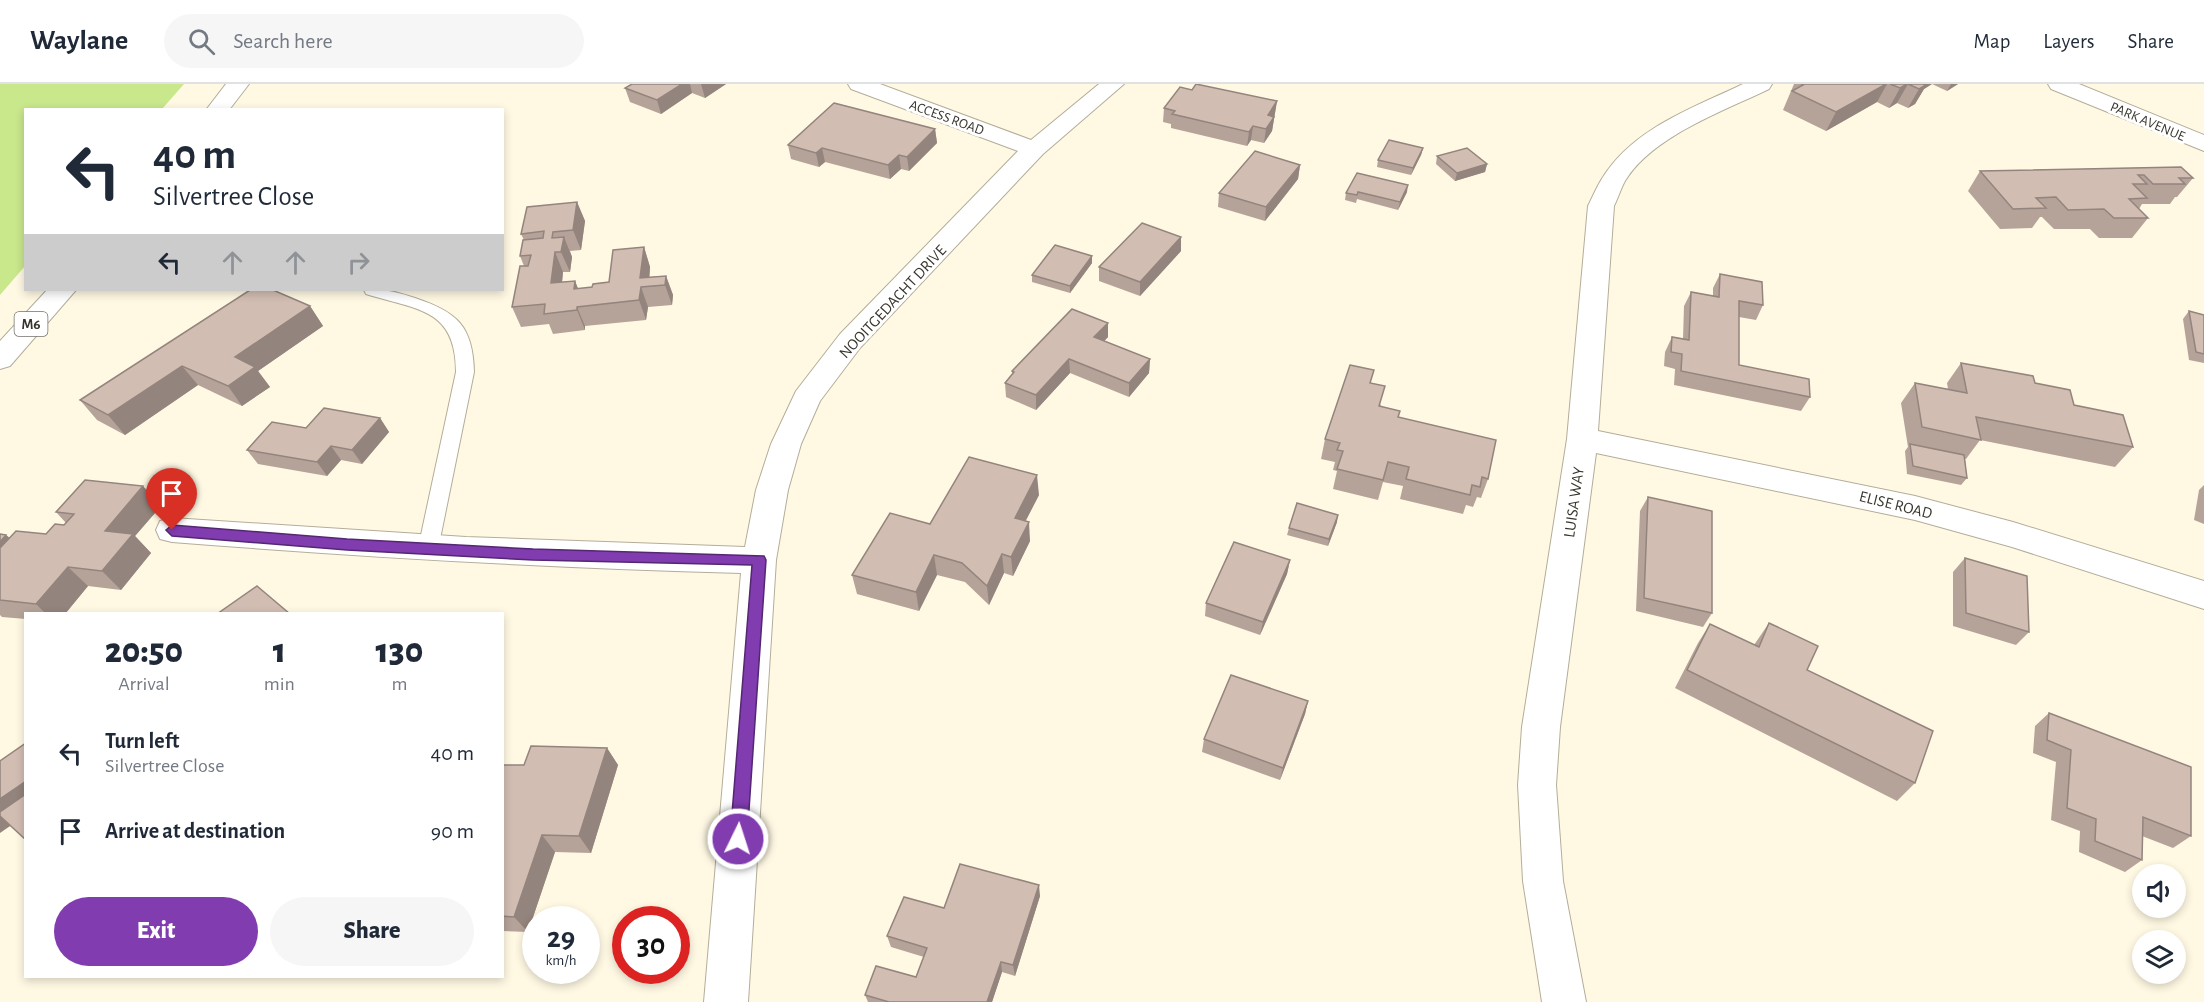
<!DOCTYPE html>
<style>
body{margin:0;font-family:"Alegreya Sans",sans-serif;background:#f6f6f7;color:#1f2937;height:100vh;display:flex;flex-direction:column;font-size:22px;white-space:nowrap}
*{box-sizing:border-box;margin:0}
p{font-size:20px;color:#747a83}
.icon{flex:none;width:33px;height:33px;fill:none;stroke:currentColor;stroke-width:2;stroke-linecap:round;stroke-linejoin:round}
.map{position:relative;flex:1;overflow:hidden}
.sheet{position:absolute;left:24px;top:528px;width:480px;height:366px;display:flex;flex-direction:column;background:#fff;border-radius:0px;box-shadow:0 3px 9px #0003}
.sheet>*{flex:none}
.banner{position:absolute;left:24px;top:24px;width:480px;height:183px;border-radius:0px;box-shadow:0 3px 9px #0003;background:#fff;color:#1f2937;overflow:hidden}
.buttons{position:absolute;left:2132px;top:780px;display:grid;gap:12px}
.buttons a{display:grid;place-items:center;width:54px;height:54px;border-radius:50%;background:#fff;box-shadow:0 3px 9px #0003;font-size:30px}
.speed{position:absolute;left:522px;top:822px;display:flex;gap:12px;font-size:30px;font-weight:700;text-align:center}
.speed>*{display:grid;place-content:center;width:78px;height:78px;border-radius:50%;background:#fff;box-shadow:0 3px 9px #0003;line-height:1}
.speed small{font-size:15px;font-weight:400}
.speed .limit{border:9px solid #d22;background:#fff;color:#111}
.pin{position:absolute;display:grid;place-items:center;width:51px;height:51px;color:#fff;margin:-62px -26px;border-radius:50% 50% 50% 0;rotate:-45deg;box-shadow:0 0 6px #0007}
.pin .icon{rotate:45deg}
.me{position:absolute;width:66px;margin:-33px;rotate:4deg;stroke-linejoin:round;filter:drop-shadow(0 0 4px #0008)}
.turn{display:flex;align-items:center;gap:21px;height:126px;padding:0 30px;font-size:27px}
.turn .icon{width:78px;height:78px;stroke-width:2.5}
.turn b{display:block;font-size:42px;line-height:51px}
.lanes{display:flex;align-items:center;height:57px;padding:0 30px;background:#0003;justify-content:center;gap:30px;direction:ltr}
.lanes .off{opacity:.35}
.eta{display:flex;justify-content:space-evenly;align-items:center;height:102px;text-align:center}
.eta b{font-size:36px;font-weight:800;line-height:42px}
.primary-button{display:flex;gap:12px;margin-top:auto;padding:12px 30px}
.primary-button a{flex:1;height:69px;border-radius:36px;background:#813caf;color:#fff;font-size:24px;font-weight:800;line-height:69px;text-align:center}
.primary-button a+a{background:#f6f6f7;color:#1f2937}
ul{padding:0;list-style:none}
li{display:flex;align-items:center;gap:18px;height:78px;padding:0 30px}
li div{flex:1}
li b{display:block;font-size:22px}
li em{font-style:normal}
header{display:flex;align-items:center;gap:36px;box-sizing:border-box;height:84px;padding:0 30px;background:#fff;border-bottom:2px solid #e0e1e3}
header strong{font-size:28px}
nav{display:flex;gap:33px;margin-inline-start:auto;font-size:21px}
.search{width:420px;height:54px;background:#f6f6f7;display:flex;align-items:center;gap:15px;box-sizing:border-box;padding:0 21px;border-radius:33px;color:#747a83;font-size:22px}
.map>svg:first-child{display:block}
.green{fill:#c9e78b}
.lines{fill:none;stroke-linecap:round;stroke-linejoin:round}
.lane-casing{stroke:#b3ad99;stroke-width:2}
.street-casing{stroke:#b3ad99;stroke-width:2}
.primary-casing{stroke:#b3ad99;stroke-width:2}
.lane{fill:#fff;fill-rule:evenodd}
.street{fill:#fff;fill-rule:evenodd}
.primary{fill:#fff;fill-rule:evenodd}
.wall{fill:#b5a399}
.shaded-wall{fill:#93847d}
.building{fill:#d2bdb2;stroke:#93847d;stroke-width:1.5}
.route{fill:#813caf;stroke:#542772;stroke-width:1.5}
.labels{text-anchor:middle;stroke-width:6;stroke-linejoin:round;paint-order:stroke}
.far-street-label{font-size:14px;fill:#37352d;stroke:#fff}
.shield{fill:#fff;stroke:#73726c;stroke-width:1.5}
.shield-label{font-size:15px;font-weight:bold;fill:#37352d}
.street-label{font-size:16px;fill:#37352d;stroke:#fff}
</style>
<header>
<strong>Waylane</strong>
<div class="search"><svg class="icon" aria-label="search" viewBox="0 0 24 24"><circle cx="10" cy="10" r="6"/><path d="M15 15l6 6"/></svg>Search here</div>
<nav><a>Map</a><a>Layers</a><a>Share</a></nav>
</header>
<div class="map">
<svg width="2204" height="918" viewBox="0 0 2204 918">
<rect width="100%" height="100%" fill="#fff9e4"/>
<polygon class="green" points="0,0 184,0 162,25 26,26 25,182 0,211"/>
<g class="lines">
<g class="lane-casing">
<path id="lane" d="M364 206C382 204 397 208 415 214 457 228 473 242 474 288L438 465 435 470 428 473 421 470 418 465 456 288C456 224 417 226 366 210Z"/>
</g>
<g class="street-casing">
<g id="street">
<path d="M848 0H880L1031 56 1099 0H1124L1043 70 860 264 820 317 801 360 788 406 776 476 748 918H704L741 489C551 484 362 473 172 458L160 455 156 446 160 437 172 434 466 453 745 463 756 406 771 360 796 307 840 250 1018 67 851 5Z"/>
<path d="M1743 0H1772L1769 5C1724 27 1652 52 1625 97 1621 104 1618 114 1614 122L1598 347 1915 412 2013 438 2204 497V525L2012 463 1915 436 1596 369 1560 643 1556 701 1563 797 1586 918H1542L1523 797 1518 701 1522 643 1567 355 1588 122C1593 112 1597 102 1603 93 1634 44 1693 24 1743 0Z"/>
<polygon points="2048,0 2079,0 2204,51 2204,67 2051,5"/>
</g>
</g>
<g class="primary-casing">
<g id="primary">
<polygon points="226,0 249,0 229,26 206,26"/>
<polygon points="47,206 76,206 10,282 0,285 0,257"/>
</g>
</g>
<use href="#lane" class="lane"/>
<use href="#street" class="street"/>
<use href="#primary" class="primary"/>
</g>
<g class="wall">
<polygon points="632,0 726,0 705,14 692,9 661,30 630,18 625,4"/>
<polygon points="1794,0 1958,0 1947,7 1932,0 1924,5 1915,20 1908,24 1897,19 1889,24 1877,18 1826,47 1783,26"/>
<polygon points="1192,6 1277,17 1272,47 1264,59 1251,56 1247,62 1171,44 1171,40 1163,38 1164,24"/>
<polygon points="935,45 937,59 909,87 901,85 890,95 825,78 819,83 791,75 788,61"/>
<polygon points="1423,64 1421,71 1411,91 1377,83 1378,76"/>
<polygon points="1437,72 1487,80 1485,88 1455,97 1436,80"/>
<polygon points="1300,81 1298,95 1265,137 1218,123 1219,109"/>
<polygon points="2181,83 2193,94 2177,113 2175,113 2170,120 2142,120 2139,125 2148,134 2132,154 2099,154 2090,145 2054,145 2042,133 2040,133 2032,144 2000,145 1968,107 1980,87"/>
<polygon points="1357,89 1407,108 1398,126 1357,115 1356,119 1345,116 1346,109"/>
<polygon points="577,118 585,137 581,166 570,167 572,173 570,188 563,188 562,198 575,197 578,205 592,203 609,198 644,163 650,183 649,193 666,192 673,211 672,221 648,223 646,236 585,242 585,246 553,250 549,240 521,243 512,223 524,182 520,172 524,156 521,150"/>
<polygon points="1181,153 1181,167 1140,212 1099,197 1099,183"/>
<polygon points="1092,172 1092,179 1070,209 1032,198 1032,191"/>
<polygon points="1720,190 1763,221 1756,236 1739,233 1739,281 1810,313 1801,327 1674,301 1675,285 1664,282 1665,268 1672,253 1683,255 1684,222 1691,208 1713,212 1713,204"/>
<polygon points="310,222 323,242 258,287 270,303 242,322 198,301 125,351 97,336 80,316"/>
<polygon points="2189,227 2204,231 2204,279 2189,276 2183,235"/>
<polygon points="1108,239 1108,253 1104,257 1150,275 1149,289 1129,313 1070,289 1036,326 1006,313 1005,299 1012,291 1012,287"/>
<polygon points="1961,279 2035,299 2074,321 2133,363 2115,383 1980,356 1966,375 1965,375 1967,394 1961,401 1907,390 1905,367 1908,363 1901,319 1915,299 1948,305 1947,299"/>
<polygon points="1371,299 1381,322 1488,395 1481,414 1477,413 1473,423 1466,421 1463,430 1400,415 1403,402 1383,398 1378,416 1333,405 1337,387 1333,386 1335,378 1321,375 1325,355"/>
<polygon points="380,334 389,348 362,380 341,376 327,392 258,380 247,366 306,344"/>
<polygon points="2204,401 2204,440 2194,436 2199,406"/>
<polygon points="1039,411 1025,437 1030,457 1013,492 1004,489 989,521 965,498 937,491 919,527 857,510 852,491 930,440"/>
<polygon points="1648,413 1712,529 1703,543 1636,527 1640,427"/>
<polygon points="161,422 135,452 151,469 121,506 88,502 65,530 26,530 26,535 2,533 0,531 0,450 6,451 10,454 46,450 64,441 66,439 56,428"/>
<polygon points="1337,438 1328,462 1287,451 1289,444"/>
<polygon points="1965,474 2029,548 2016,561 1953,542 1953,488"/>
<polygon points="1290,476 1287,490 1260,551 1205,532 1206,519"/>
<polygon points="1769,539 1807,586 1915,699 1897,717 1675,604 1698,559 1710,540 1754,561"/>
<polygon points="1308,617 1305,630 1280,696 1202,668 1204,655"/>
<polygon points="2049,629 2191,752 2173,764 2142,752 2142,776 2125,788 2079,768 2080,747 2051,736 2056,678 2033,669 2035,642"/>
<polygon points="607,664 618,681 591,769 555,768 528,848 502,847 502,681 524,681"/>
<polygon points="1040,812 1015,892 1002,888 992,918 868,918 865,911 916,893 924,873 891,863 887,852 944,824"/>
</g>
<g class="shaded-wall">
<polygon points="682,0 690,0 692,9 661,30 657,16"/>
<polygon points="701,0 726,0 705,14"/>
<polygon points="1886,0 1887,0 1877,18 1826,47 1836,28"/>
<polygon points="1908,0 1897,19 1889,24 1900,4"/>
<polygon points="1914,0 1932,0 1924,5 1915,20 1908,24 1919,5"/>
<polygon points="1951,0 1958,0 1947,7"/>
<polygon points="1277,17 1272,47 1264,59 1268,31"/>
<polygon points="1253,42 1251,56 1247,62 1249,48"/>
<polygon points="935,45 937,59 909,87 907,73"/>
<polygon points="822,64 825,78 819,83 816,69"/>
<polygon points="1423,64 1421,71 1411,91 1413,84"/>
<polygon points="899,71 901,85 890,95 888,81"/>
<polygon points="1487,80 1485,88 1455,97 1457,89"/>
<polygon points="1300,81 1298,95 1265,137 1266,123"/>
<polygon points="1408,101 1407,108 1398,126 1400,118"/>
<polygon points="577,118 585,137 581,166 573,146"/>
<polygon points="564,153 572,173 570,188 561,168"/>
<polygon points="1181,153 1181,167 1140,212 1140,198"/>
<polygon points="644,163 650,183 649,202 640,194"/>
<polygon points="555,168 563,188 560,219 551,199"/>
<polygon points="1092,172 1092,179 1070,209 1070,202"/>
<polygon points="666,192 673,211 672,221 665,201"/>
<polygon points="575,197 583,217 574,205"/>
<polygon points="641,203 648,223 646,236 639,216"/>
<polygon points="310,222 323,242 258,287 270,303 242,322 228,302 235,273"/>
<polygon points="577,223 585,242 585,246 577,226"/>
<polygon points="1108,239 1108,253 1095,267 1094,253"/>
<polygon points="1069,275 1070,289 1036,326 1036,311"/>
<polygon points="1150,275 1149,289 1129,313 1129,299"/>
<polygon points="182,282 198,301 125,351 108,331"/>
<polygon points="380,334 389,348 362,380 352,366"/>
<polygon points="331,362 341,376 327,392 317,378"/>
<polygon points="1037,391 1039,411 1017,454 1015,434"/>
<polygon points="143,402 161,422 135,452 151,469 121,506 102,487 105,447"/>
<polygon points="1338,431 1337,438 1328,462 1329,455"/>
<polygon points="1029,438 1030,457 1013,492 1011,473"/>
<polygon points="6,451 27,470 0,471 0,458"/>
<polygon points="1002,470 1004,489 989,521 987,502"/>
<polygon points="934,471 937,491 919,527 916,508"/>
<polygon points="1290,476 1287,490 1260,551 1263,538"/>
<polygon points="68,483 88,502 65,530 46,530 36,520"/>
<polygon points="1308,617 1305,630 1280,696 1283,684"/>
<polygon points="607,664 618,681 591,769 579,752"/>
<polygon points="26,697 26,731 0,749 0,715"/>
<polygon points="542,751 555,768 528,848 514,833"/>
<polygon points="1039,801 1040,812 1015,892 1013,881"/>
<polygon points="1001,878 1002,888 992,918 987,918"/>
</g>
<g class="building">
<polygon points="632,0 682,0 657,16 625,4"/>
<polygon points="1196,0 1277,17 1268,31 1274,33 1266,45 1253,42 1249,48 1172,30 1175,27 1164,24 1180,3 1192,6"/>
<polygon points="1801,0 1886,0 1836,28 1792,7 1803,1"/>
<polygon points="1890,0 1907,0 1900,4"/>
<polygon points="1908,0 1923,0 1926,1 1919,5"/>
<polygon points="834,19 935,45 907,73 899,71 888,81 822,64 816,69 788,61"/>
<polygon points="1389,56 1423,64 1413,84 1378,76"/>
<polygon points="1467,64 1487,80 1457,89 1437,72"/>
<polygon points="1255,67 1300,81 1266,123 1219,109"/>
<polygon points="2181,83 2193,94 2179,94 2185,100 2153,100 2144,91 2138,91 2147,100 2133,100 2147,114 2129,115 2148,134 2114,134 2104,125 2068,126 2056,113 2036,114 2046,124 2013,125 1980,87"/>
<polygon points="1357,89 1408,101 1400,118 1358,108 1357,111 1346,109"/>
<polygon points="577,118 573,146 553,148 552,154 564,153 561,168 555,168 551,199 575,197 574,205 592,203 593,200 609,198 613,166 644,163 640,194 666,192 665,201 641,203 639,216 577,223 577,226 544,230 545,220 512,223 520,182 528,182 531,171 520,172 523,156 543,154 544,147 521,150 527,123"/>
<polygon points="1142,139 1181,153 1140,198 1099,183"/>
<polygon points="1055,161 1092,172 1070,202 1032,191"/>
<polygon points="1720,190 1762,198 1763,221 1739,217 1739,281 1809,295 1810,313 1681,287 1682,270 1671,268 1672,253 1689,256 1691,208 1719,213"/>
<polygon points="250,206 273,206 310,222 235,273 255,283 228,302 182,282 108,331 80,316"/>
<polygon points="1072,225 1108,239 1094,253 1150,275 1129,299 1069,275 1036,311 1005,299 1014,288 1012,287"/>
<polygon points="2189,227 2204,231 2204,270 2196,268"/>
<polygon points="1961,279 2033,292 2035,299 2070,306 2074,321 2123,331 2133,363 1976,333 1981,356 1922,343 1915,299 1967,309"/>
<polygon points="1350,281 1374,286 1370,299 1385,302 1379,322 1400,327 1398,333 1496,356 1488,395 1482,393 1480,403 1472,401 1470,411 1406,395 1409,383 1388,378 1383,396 1337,385 1343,367 1337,366 1340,359 1325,355"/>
<polygon points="324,324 380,334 352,366 331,362 317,378 247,366 272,338 306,344"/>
<polygon points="1910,360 1964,371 1967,394 1913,382"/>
<polygon points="969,373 1037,391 1015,434 1029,438 1011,473 1002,470 987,502 962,479 934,471 916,508 852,491 890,429 930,440"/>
<polygon points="85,396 143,402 105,447 133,450 102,487 68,483 36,520 0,516 0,464 16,447 46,450 55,440 64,441 74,430 56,428"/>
<polygon points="1648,413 1712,427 1712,529 1644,514"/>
<polygon points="1297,419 1338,431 1329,455 1289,444"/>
<polygon points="0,450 6,451 0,458"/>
<polygon points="1234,458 1290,476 1263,538 1206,519"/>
<polygon points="1965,474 2027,492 2029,548 1966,529"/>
<polygon points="257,502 290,530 217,530"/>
<polygon points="1769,539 1818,562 1807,586 1933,647 1915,699 1687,586 1710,540 1759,563"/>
<polygon points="1231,591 1308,617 1283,684 1204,655"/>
<polygon points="2049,629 2191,683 2191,752 2143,733 2142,776 2095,757 2096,735 2067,724 2071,666 2047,656"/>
<polygon points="26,659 26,697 0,715 0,677"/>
<polygon points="531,662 607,664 579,752 542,751 514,833 502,832 502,681 524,681"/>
<polygon points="26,710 26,756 0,732 0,728"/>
<polygon points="960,780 1039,801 1013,881 1001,878 987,918 889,918 865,911 876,882 916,893 927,864 887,852 904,813 944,824"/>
</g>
<polygon class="route" points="172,441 347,455 533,465 764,472 766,476 747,755 744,761 738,763 733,761 730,755 752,481 533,476 347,466 172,452 166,446"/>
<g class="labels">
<g class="far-street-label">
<text transform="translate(947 33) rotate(20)" y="5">ACCESS ROAD</text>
<text transform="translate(2148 37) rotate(23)" y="5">PARK AVENUE</text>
</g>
<rect class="shield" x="14.5" y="228" width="33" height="24" rx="4.5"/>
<g class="shield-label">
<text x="31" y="245">M6</text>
</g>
<g class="street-label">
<text transform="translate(892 217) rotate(-47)" y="6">NOOITGEDACHT DRIVE</text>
<text transform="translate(1573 418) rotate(-82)" y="6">LUISA WAY</text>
<text transform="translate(1896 420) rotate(14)" y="6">ELISE ROAD</text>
</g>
</g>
</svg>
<div class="buttons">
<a><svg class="icon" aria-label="sound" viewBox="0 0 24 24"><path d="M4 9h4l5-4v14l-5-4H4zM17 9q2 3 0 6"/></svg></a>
<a><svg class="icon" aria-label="layers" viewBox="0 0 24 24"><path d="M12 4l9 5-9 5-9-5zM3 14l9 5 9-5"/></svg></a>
</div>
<div class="speed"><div>29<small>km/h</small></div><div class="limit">30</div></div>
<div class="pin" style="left:172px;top:446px;background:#d93025"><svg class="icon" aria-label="arrive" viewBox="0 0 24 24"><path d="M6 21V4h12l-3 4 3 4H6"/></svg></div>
<svg class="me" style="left:738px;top:755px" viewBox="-20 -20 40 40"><circle r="17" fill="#813caf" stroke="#fff" stroke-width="3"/><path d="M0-11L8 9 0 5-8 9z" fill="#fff"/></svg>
<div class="banner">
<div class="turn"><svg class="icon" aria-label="left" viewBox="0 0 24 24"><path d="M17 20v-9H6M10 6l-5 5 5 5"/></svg><div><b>40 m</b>Silvertree Close</div></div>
<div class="lanes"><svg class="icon" aria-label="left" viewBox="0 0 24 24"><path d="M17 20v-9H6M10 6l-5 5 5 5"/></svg><svg class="icon off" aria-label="ahead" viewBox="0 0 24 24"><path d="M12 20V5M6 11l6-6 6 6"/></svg><svg class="icon off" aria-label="ahead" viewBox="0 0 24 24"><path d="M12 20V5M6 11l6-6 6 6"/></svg><svg class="icon off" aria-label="right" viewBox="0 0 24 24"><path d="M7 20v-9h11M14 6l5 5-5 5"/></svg></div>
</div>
<section class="sheet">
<div class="eta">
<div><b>20:50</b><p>Arrival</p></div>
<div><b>1</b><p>min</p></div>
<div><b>130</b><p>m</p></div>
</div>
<ul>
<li><svg class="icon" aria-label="left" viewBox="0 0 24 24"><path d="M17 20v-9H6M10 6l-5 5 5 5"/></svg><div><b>Turn left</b><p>Silvertree Close</p></div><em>40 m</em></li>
<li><svg class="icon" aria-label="arrive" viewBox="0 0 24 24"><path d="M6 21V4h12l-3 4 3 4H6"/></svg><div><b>Arrive at destination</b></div><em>90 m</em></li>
</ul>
<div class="primary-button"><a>Exit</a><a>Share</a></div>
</section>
</div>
